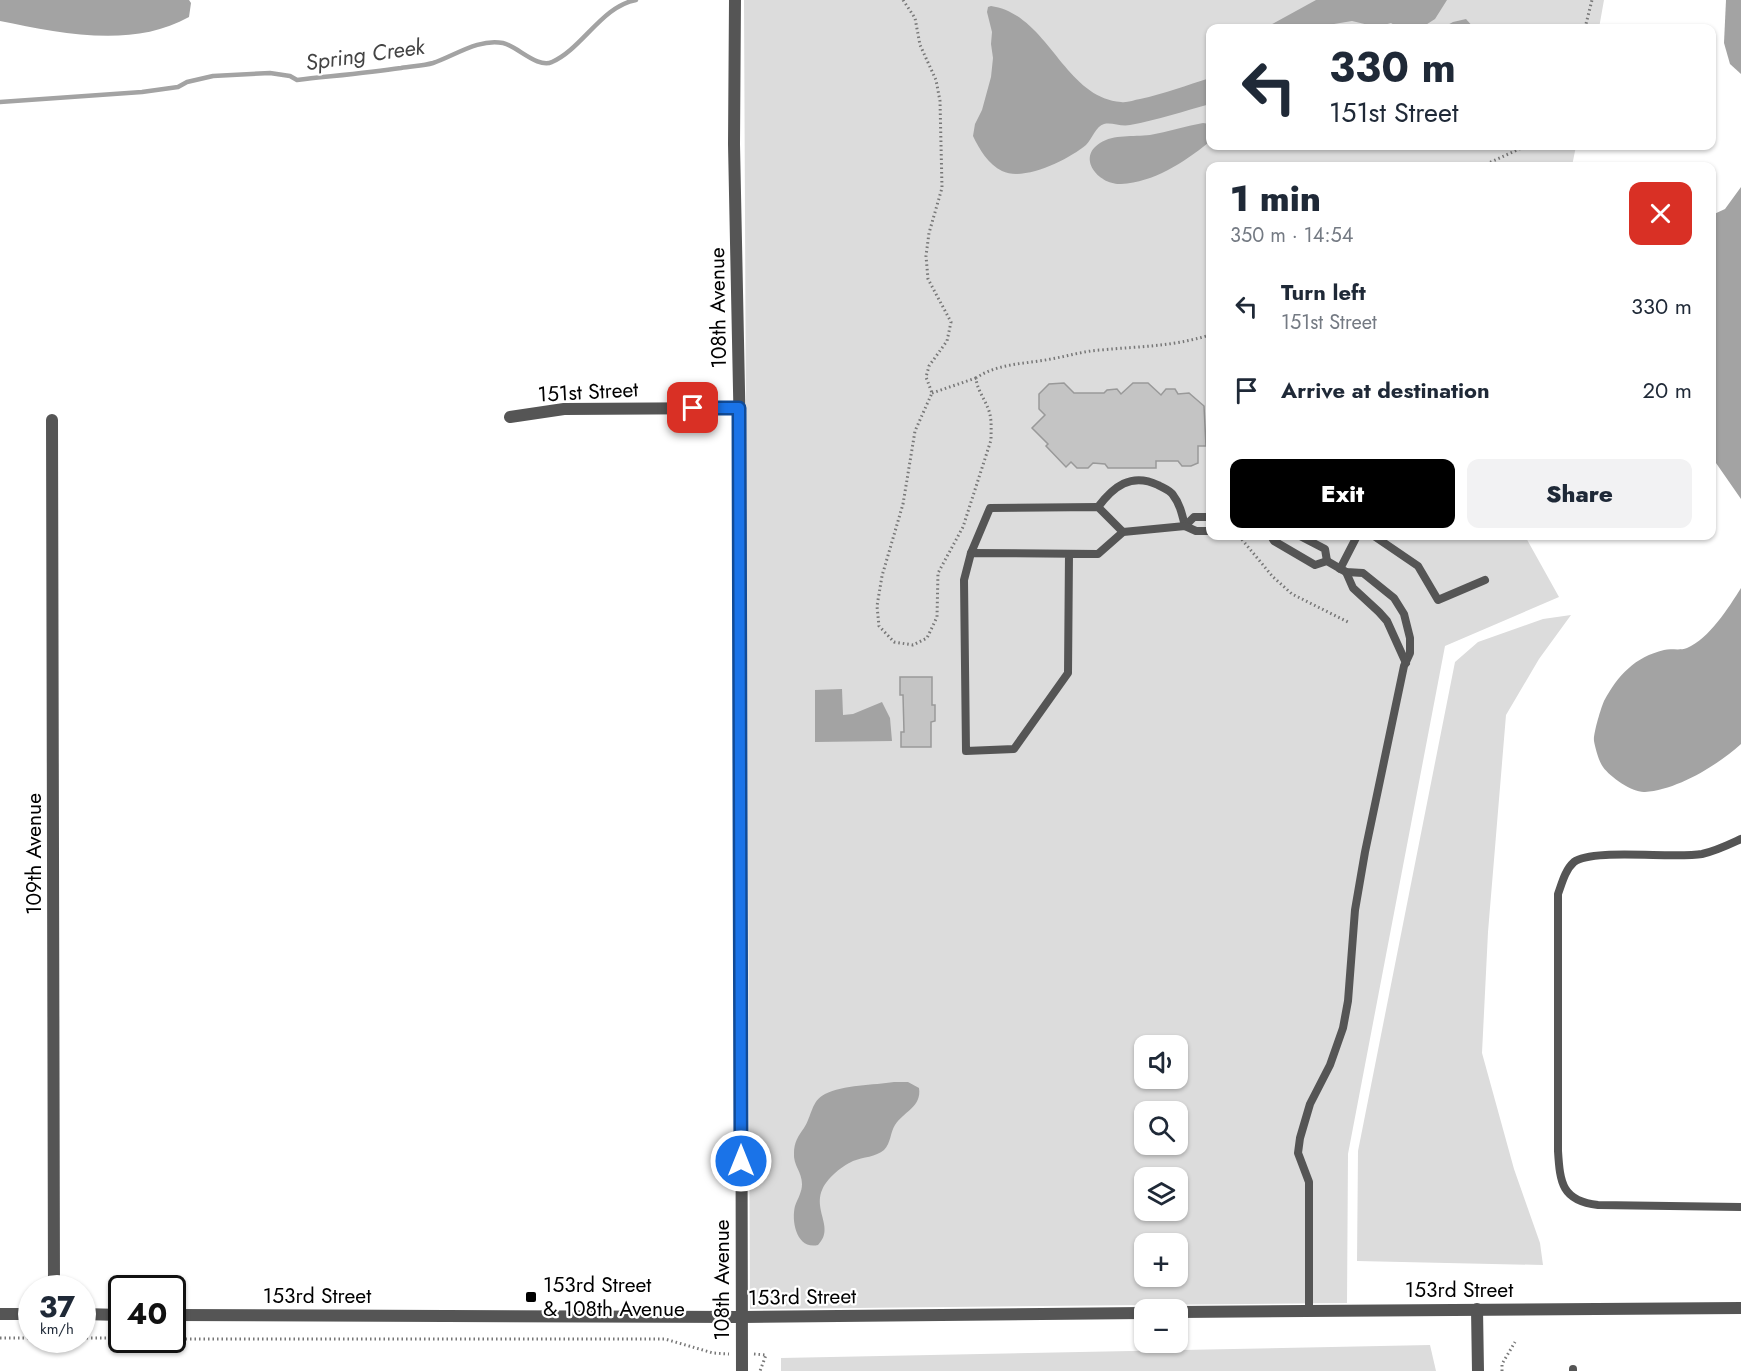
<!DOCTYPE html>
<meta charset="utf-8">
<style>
body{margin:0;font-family:Jost,sans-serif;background:#f2f2f3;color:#1f2937;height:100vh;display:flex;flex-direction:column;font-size:22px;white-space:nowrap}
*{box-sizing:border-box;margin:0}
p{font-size:20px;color:#747a83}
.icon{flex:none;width:33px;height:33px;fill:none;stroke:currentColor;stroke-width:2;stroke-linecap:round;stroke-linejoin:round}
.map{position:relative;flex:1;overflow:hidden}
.side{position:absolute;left:1206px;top:162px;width:510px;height:378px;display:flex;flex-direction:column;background:#fff;border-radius:12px;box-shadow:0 2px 4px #0004}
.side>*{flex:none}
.top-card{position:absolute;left:1206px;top:24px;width:510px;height:126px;border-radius:12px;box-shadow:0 2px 4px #0004;background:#fff;color:#1f2937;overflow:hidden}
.controls{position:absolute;left:1134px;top:1035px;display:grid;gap:12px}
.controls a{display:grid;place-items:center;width:54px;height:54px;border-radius:12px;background:#fff;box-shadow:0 2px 4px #0004;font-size:30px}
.speed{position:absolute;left:18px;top:1275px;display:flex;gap:12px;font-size:30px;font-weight:700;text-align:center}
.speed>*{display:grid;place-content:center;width:78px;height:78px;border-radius:50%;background:#fff;box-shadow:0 2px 4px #0004;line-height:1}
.speed small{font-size:15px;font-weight:400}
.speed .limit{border:3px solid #111;border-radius:9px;background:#fff;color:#111}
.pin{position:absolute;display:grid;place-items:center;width:51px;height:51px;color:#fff;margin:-26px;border-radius:12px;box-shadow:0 3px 9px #0006}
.me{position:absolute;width:66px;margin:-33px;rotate:0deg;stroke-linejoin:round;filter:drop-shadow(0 0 4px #0008)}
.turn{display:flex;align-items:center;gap:21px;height:126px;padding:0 24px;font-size:27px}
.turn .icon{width:78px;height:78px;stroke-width:2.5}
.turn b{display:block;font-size:42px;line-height:51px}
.round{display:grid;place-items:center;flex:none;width:63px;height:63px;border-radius:12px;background:#f2f2f3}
.headline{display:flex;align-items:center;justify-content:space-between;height:102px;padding:0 24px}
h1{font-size:36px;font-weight:800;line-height:45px}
.primary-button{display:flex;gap:12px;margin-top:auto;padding:12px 24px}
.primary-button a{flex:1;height:69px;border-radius:12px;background:#000;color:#fff;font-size:24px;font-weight:800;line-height:69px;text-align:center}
.primary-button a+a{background:#f2f2f3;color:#1f2937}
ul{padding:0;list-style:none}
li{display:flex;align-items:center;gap:18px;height:84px;padding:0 24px}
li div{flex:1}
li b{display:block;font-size:22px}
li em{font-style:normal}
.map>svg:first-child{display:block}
.green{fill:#dcdcdc;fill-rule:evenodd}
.water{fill:#a3a3a3}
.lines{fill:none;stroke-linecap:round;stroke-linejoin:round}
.stream{stroke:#a3a3a3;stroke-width:4.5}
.building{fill:#c4c4c4;stroke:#999;stroke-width:1.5}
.path{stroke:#777;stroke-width:3;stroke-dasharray:1.5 3;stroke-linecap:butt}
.service{stroke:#555;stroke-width:8}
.minor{stroke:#555;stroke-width:12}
.tertiary{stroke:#555;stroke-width:12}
.route-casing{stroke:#114b97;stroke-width:15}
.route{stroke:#1a73e8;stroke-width:10}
.poi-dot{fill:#000;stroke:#fff;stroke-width:2}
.labels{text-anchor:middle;stroke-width:4.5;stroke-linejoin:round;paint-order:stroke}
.street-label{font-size:21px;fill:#000;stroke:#fff}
.poi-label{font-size:21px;fill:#000;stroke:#fff;text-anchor:start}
.water-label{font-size:22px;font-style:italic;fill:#444;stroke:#fff}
</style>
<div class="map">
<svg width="1741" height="1371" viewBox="0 0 1741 1371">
<rect width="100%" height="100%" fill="#fff"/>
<g class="green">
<path d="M744 0H1604L1599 28H1210V146H1576L1572 166H1210V536H1525L1559 597 1445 646 1348 1154 1347 1303 750 1309ZM1144 1046H1178V1078H1144ZM1144 1112H1178V1144H1144ZM1144 1178H1178V1210H1144ZM1144 1244H1178V1276H1144Z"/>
<polygon points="1571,615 1539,659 1506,715 1488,932 1482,1053 1514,1169 1540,1243 1543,1265 1357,1261 1358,1151 1455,662 1478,642 1543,619"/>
<polygon points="1430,1345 1436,1371 781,1371 781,1358"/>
</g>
<g class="water">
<path d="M0 0H189L191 3 189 17C132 49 60 33 0 21Z"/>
<polygon points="1316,0 1447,0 1435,19 1421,28 1399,28 1391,23 1377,27 1352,21 1310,28 1265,28"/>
<polygon points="1726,0 1741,0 1741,74 1730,64 1724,43"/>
<path d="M991 6C1048 14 1064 98 1121 102 1127 103 1134 100 1140 99 1164 94 1187 85 1210 78V104C1184 111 1158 120 1130 125 1121 127 1112 122 1104 124 1096 126 1092 139 1086 145 1069 159 1025 182 1002 171 989 165 979 149 973 136L975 124 982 110 991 77 993 58 991 44 992 32 987 12 988 7Z"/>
<polygon points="1466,19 1474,28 1442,28 1453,22"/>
<path d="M1203 123 1210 124V140L1208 143C1183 163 1154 182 1121 184 1099 185 1076 158 1100 143 1114 134 1133 137 1150 135 1168 132 1185 126 1203 123Z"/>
<polygon points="1741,187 1741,499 1716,463 1712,460 1712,215 1725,209"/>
<path d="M1741 588V744C1718 765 1677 790 1645 792 1633 793 1610 777 1603 767 1599 762 1595 747 1594 741 1593 734 1601 708 1604 701 1618 675 1635 657 1664 650 1671 648 1679 651 1687 648 1709 639 1729 607 1741 588Z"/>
<polygon points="842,689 843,715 853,714 882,702 890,718 892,741 815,742 815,690"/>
<path d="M894 1082H908L919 1088C922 1107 903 1112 895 1125 890 1133 891 1143 884 1150 876 1157 863 1157 853 1161 847 1164 839 1169 834 1174 801 1204 839 1224 818 1245 797 1250 791 1222 795 1206 798 1198 802 1192 802 1184 802 1172 793 1165 794 1153 794 1143 798 1136 804 1128 812 1116 811 1101 825 1094 843 1085 874 1085 894 1082Z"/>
</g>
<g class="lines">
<path class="stream" d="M0 102 142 92 178 87 187 82 213 76 270 73 290 76 297 80C332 76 367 73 401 68 412 66 423 66 433 63 454 56 479 38 503 43 517 46 538 69 552 62 582 49 602 6 636 0"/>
</g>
<g class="building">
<polygon points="1064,383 1074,393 1104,393 1107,390 1117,389 1121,394 1133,383 1148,383 1161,395 1166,389 1175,389 1178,394 1189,393 1204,406 1206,446 1198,446 1198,463 1191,466 1182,466 1178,461 1156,461 1156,468 1108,468 1105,464 1093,463 1088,468 1077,468 1071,462 1066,467 1046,446 1048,444 1032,428 1045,415 1039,409 1039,394 1049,384"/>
<polygon points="900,677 932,677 932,705 935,705 935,721 931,722 931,747 901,747 901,732 904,732 903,695 900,695"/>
</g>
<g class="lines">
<g class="path">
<path d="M903 0 915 18 920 45 936 80 940 101 942 188 929 233 926 256 928 279 951 322 947 341 929 366 926 377 932 393 915 431 903 504 882 576 877 606 879 626 894 642 913 645 927 638 937 617 938 573 963 527 991 440C991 430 992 420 989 411 985 399 977 390 976 378 998 363 1026 364 1051 359 1068 356 1084 351 1101 350 1142 346 1170 347 1210 335"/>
<polyline points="1585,28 1592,0"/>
<polyline points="1482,166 1526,146"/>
<polyline points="932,393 976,378"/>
<polyline points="1239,536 1273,577 1292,594 1348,622"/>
<polyline points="0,1338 32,1338"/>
<polyline points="82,1338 122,1338"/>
<polyline points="172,1339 665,1339 713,1353 729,1354"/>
<polyline points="754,1354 766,1355 760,1371"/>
<polyline points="1502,1371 1502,1364 1515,1342"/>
</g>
<g class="service">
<path d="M1098 507C1113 487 1131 472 1158 485 1163 488 1170 490 1173 495 1180 504 1182 514 1185 526"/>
<polyline points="1185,526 1194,517 1210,517"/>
<polyline points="1271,536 1274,541 1315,565 1327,561 1346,572 1363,573 1394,598 1404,614 1410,638 1410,653 1404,666 1365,852 1355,910 1348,1001 1343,1028 1330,1065 1310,1104 1300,1138 1298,1153 1309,1182 1309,1311"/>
<polyline points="1300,536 1325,549 1327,561"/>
<polyline points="1374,536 1418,566 1438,600 1485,580"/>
<polyline points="971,553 990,508 1098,507 1123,532"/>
<polyline points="1069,554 1068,673 1014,749 966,751 964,580 971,553 1098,554 1123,532 1185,526 1196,531 1210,531"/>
<polyline points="1340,569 1357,536"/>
<polyline points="1346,572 1353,588 1379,612 1387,621 1406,663"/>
<path d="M1741 839C1728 845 1716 851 1702 854 1675 859 1592 848 1574 862 1565 870 1562 883 1558 894V1151C1560 1183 1562 1201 1598 1205L1741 1207"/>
<polyline points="1573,1371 1573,1369"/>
</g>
<g class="minor">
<polyline points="510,417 564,409 739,408"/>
<polyline points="52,420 54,1288"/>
<polyline points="1477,1309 1478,1371"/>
</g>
<g class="tertiary">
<polyline points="735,0 734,144 740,439 742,1371"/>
<polyline points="1178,1312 1741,1308"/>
<polyline points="0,1314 32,1314"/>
<polyline points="82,1314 122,1315"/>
<polyline points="172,1315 742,1317 1144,1313"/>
</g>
</g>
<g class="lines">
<g class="route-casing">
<polyline id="route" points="693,408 739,408 741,1161"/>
</g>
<use href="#route" class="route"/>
</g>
<rect class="poi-dot" x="525" y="1291" width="12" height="12" rx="3"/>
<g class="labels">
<g class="street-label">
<text transform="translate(718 308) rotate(-91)" y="7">108th Avenue</text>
<text transform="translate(588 392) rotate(-3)" y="7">151st Street</text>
<text transform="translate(34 854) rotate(-90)" y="7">109th Avenue</text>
<text transform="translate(722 1280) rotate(-90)" y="7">108th Avenue</text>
<text x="1459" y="1297">153rd Street</text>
<text x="317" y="1303">153rd Street</text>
<text transform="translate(802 1297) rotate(-1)" y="7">153rd Street</text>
</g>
<g class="poi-label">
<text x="543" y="1292">153rd Street<tspan x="543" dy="24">&amp; 108th Avenue</tspan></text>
</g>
<g class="water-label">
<text transform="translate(365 54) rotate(-8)" y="8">Spring Creek</text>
</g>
</g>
</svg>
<div class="controls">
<a><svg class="icon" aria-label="sound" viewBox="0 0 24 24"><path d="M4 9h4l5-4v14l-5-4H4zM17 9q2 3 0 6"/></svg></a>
<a><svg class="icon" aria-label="search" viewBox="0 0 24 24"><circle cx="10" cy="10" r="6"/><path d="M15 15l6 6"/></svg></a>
<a><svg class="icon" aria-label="layers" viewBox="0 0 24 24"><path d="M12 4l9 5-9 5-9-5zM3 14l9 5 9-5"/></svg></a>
<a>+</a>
<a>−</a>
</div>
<div class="speed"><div>37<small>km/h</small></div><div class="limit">40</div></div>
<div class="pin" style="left:693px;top:408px;background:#d93025"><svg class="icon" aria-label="arrive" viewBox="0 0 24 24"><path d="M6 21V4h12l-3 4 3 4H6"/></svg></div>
<svg class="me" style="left:741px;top:1161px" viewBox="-20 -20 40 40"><circle r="17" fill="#1a73e8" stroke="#fff" stroke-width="3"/><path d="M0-11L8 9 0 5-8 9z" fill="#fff"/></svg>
<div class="top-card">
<div class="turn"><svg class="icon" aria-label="left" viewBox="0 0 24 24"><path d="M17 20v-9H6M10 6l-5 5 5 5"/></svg><div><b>330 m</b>151st Street</div></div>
</div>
<section class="side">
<div class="headline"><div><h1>1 min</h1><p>350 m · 14:54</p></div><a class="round" style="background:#d93025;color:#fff"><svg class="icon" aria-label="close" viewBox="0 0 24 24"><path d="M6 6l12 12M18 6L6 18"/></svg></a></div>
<ul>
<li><svg class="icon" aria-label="left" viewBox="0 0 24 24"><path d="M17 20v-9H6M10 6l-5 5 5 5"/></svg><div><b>Turn left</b><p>151st Street</p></div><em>330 m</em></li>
<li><svg class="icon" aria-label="arrive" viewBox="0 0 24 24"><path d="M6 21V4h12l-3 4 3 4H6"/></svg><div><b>Arrive at destination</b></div><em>20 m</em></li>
</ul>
<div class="primary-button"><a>Exit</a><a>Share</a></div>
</section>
</div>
